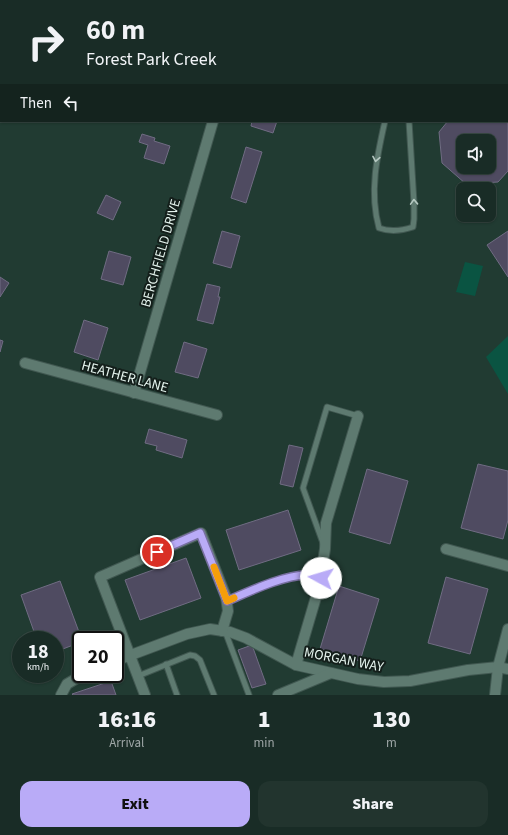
<!DOCTYPE html>
<style>
body{margin:0;font-family:"Source Sans 3",sans-serif;background:#22342e;color:#f1f3f6;height:100vh;display:flex;flex-direction:column;font-size:15px;white-space:nowrap}
*{box-sizing:border-box;margin:0}
p{font-size:13px;color:#9fa7a7}
.icon{flex:none;width:22px;height:22px;fill:none;stroke:currentColor;stroke-width:2;stroke-linecap:round;stroke-linejoin:round}
.map{position:relative;height:695px;overflow:hidden}
.panel{display:flex;flex-direction:column;background:#192c26;flex:1}
.panel>*{flex:none}
.banner{position:absolute;left:0px;top:0px;width:508px;height:122px;box-shadow:0 1px 3px #0004,0 0 0 1px #374843;background:#192c26;color:#f1f3f6;overflow:hidden}
.tools{position:absolute;left:456px;top:134px;display:grid;gap:8px}
.tools a{display:grid;place-items:center;width:40px;height:40px;border-radius:8px;background:#192c26;box-shadow:0 1px 3px #0004,0 0 0 1px #374843;font-size:20px}
.speed{position:absolute;left:12px;top:631px;display:flex;gap:8px;font-size:20px;font-weight:700;text-align:center}
.speed>*{display:grid;place-content:center;width:52px;height:52px;border-radius:50%;background:#192c26;box-shadow:0 1px 3px #0004,0 0 0 1px #374843;line-height:1}
.speed small{font-size:10px;font-weight:400}
.speed .limit{border:2px solid #111;border-radius:6px;background:#fff;color:#111}
.pin{position:absolute;display:grid;place-items:center;width:34px;height:34px;color:#fff;margin:-17px;border:2px solid #fff;border-radius:50%;box-shadow:0 1px 4px #0007}
.me{position:absolute;width:44px;margin:-22px;rotate:276deg;stroke-linejoin:round;filter:drop-shadow(0 0 3px #0008)}
.turn{display:flex;align-items:center;gap:14px;height:84px;padding:0 20px;font-size:18px}
.turn .icon{width:52px;height:52px;stroke-width:2.5}
.turn b{display:block;font-size:28px;line-height:34px}
.then{display:flex;align-items:center;height:38px;padding:0 20px;background:#0003;gap:8px;font-size:15px}
.eta{display:flex;justify-content:space-evenly;align-items:center;height:68px;text-align:center}
.eta b{font-size:24px;font-weight:800;line-height:28px}
.action{display:flex;gap:8px;margin-top:auto;padding:8px 20px}
.action a{flex:1;height:46px;border-radius:12px;background:#b9abf7;color:#111;font-size:16px;font-weight:800;line-height:46px;text-align:center}
.action a+a{background:#22342e;color:#f1f3f6}
.map>svg:first-child{display:block}
.green{fill:#0a5442}
.building{fill:#4f4b61;stroke:#706c83;fill-rule:evenodd}
.lines{fill:none;stroke-linecap:round;stroke-linejoin:round}
.service-casing{stroke:#415851;stroke-width:7}
.minor-casing{stroke:#415851;stroke-width:12}
.primary-casing{stroke:#415851;stroke-width:13}
.service{stroke:#5e7a70;stroke-width:5}
.minor{stroke:#5e7a70;stroke-width:10}
.primary{stroke:#5e9f8b;stroke-width:11}
.oneway{stroke:#b6c9c2}
.route-casing{stroke:#786fa1;stroke-width:10}
.route{stroke:#b9abf7;stroke-width:7}
.slow{stroke:#f59e0b;stroke-width:7}
.labels{text-anchor:middle;stroke-width:4;stroke-linejoin:round;paint-order:stroke}
.street-label{font-size:14px;fill:#e5f4ee;stroke:#141f1b}
</style>
<div class="map">
<svg width="508" height="695" viewBox="0 0 508 695">
<rect width="100%" height="100%" fill="#213b32"/>
<g class="green">
<polygon points="465,262 483,266 475,296 456,292"/>
<polygon points="508,336 508,394 486,357"/>
</g>
<g class="building">
<polygon points="431,0 506,0 507,1 431,1"/>
<path d="M507 52H508V171L498 182 466 184 442 163 439 132 448 121H507ZM463 141H489V167H463Z"/>
<polygon points="252,121 277,121 273,133 251,126"/>
<polygon points="142,134 155,138 154,141 170,146 164,164 144,158 148,145 139,142"/>
<polygon points="246,147 262,152 246,203 231,198"/>
<polygon points="106,195 121,202 113,220 97,213"/>
<polygon points="222,231 240,236 231,268 213,263"/>
<polygon points="508,231 508,277 487,245"/>
<polygon points="109,251 131,257 123,285 101,279"/>
<polygon points="0,277 9,283 0,297"/>
<polygon points="207,284 220,287 218,297 220,297 213,324 197,320"/>
<polygon points="84,320 108,328 98,360 74,352"/>
<polygon points="0,340 3,341 0,352"/>
<polygon points="184,342 207,349 198,378 175,372"/>
<polygon points="149,429 187,440 182,458 156,450 157,446 145,443"/>
<polygon points="289,445 303,448 293,487 280,484"/>
<polygon points="478,464 508,471 508,520 503,539 461,528"/>
<polygon points="367,469 408,481 390,544 349,532"/>
<polygon points="288,510 301,550 239,570 226,530"/>
<polygon points="186,558 201,598 140,620 125,580"/>
<polygon points="446,577 488,589 470,654 428,643"/>
<polygon points="60,581 82,640 81,642 55,652 55,640 37,640 21,595"/>
<polygon points="339,586 379,599 360,661 320,649"/>
<polygon points="252,645 266,684 252,688 238,650"/>
<polygon points="111,681 116,695 73,695 72,694"/>
</g>
<g class="lines">
<g class="service-casing">
<g id="service">
<polyline points="410,1 410,0"/>
<path d="M385 121C377 156 369 192 379 228 390 232 401 231 413 227L414 219V203L409 121"/>
<polyline points="323,543 303,488 327,407 358,416"/>
<path d="M227 601C248 592 286 574 308 575 312 576 317 577 321 578"/>
<polyline points="225,631 249,695"/>
<polyline points="166,664 177,695"/>
<polyline points="138,676 190,655 195,656 200,660 214,695"/>
</g>
</g>
<g class="minor-casing">
<g id="minor">
<polyline points="247,1 248,0"/>
<polyline points="25,363 217,415"/>
<polyline points="134,393 213,121"/>
<polyline points="446,549 508,566"/>
<polyline points="115,661 187,634 210,629 230,632 246,638 296,665 358,679 384,682 410,681 468,670 498,667 508,669"/>
<polyline points="296,665 319,587 325,549 326,523 358,416"/>
<polyline points="61,695 67,684 84,674"/>
<polyline points="145,695 100,577 201,533 226,597 228,611 222,631"/>
<polyline points="278,695 331,673"/>
<polyline points="495,695 498,667 508,629"/>
</g>
</g>
<g class="primary-casing">
<g id="primary">
<polyline points="18,1 19,0"/>
<polyline points="0,29 1,27"/>
</g>
</g>
<use href="#service" class="service"/>
<use href="#minor" class="minor"/>
<use href="#primary" class="primary"/>
</g>
<defs><path id="oneway-chevron" d="M-2-3.5L2.5 0L-2 3.5" fill="none" stroke-width="1.6" stroke-linecap="round" stroke-linejoin="round"/></defs>
<g class="oneway">
<use href="#oneway-chevron" transform="translate(376 159) rotate(100)"/>
<use href="#oneway-chevron" transform="translate(414 202) rotate(-92)"/>
</g>
<g class="lines">
<g class="route-casing">
<path id="route" d="M157 552 200 533 227 601C248 592 286 574 308 575 312 576 317 577 321 578"/>
</g>
<use href="#route" class="route"/>
<polyline class="slow" points="214,567 227,601 234,598"/>
</g>
<g class="labels">
<g class="street-label">
<text transform="translate(160 253) rotate(-74)" y="5">BERCHFIELD DRIVE</text>
<text transform="translate(125 376) rotate(15)" y="5">HEATHER LANE</text>
<text transform="translate(344 659) rotate(11)" y="5">MORGAN WAY</text>
</g>
</g>
</svg>
<div class="tools">
<a><svg class="icon" aria-label="sound" viewBox="0 0 24 24"><path d="M4 9h4l5-4v14l-5-4H4zM17 9q2 3 0 6"/></svg></a>
<a><svg class="icon" aria-label="search" viewBox="0 0 24 24"><circle cx="10" cy="10" r="6"/><path d="M15 15l6 6"/></svg></a>
</div>
<div class="speed"><div>18<small>km/h</small></div><div class="limit">20</div></div>
<div class="pin" style="left:157px;top:552px;background:#d93025"><svg class="icon" aria-label="arrive" viewBox="0 0 24 24"><path d="M6 21V4h12l-3 4 3 4H6"/></svg></div>
<svg class="me" style="left:321px;top:578px" viewBox="-20 -20 40 40"><circle r="19" fill="#fff"/><path d="M0-13L10 11 0 6-10 11z" fill="#b9abf7"/></svg>
<div class="banner">
<div class="turn"><svg class="icon" aria-label="right" viewBox="0 0 24 24"><path d="M7 20v-9h11M14 6l5 5-5 5"/></svg><div><b>60 m</b>Forest Park Creek</div></div>
<div class="then">Then<svg class="icon" aria-label="left" viewBox="0 0 24 24"><path d="M17 20v-9H6M10 6l-5 5 5 5"/></svg></div>
</div>
</div>
<section class="panel">
<div class="eta">
<div><b>16:16</b><p>Arrival</p></div>
<div><b>1</b><p>min</p></div>
<div><b>130</b><p>m</p></div>
</div>
<div class="action"><a>Exit</a><a>Share</a></div>
</section>
